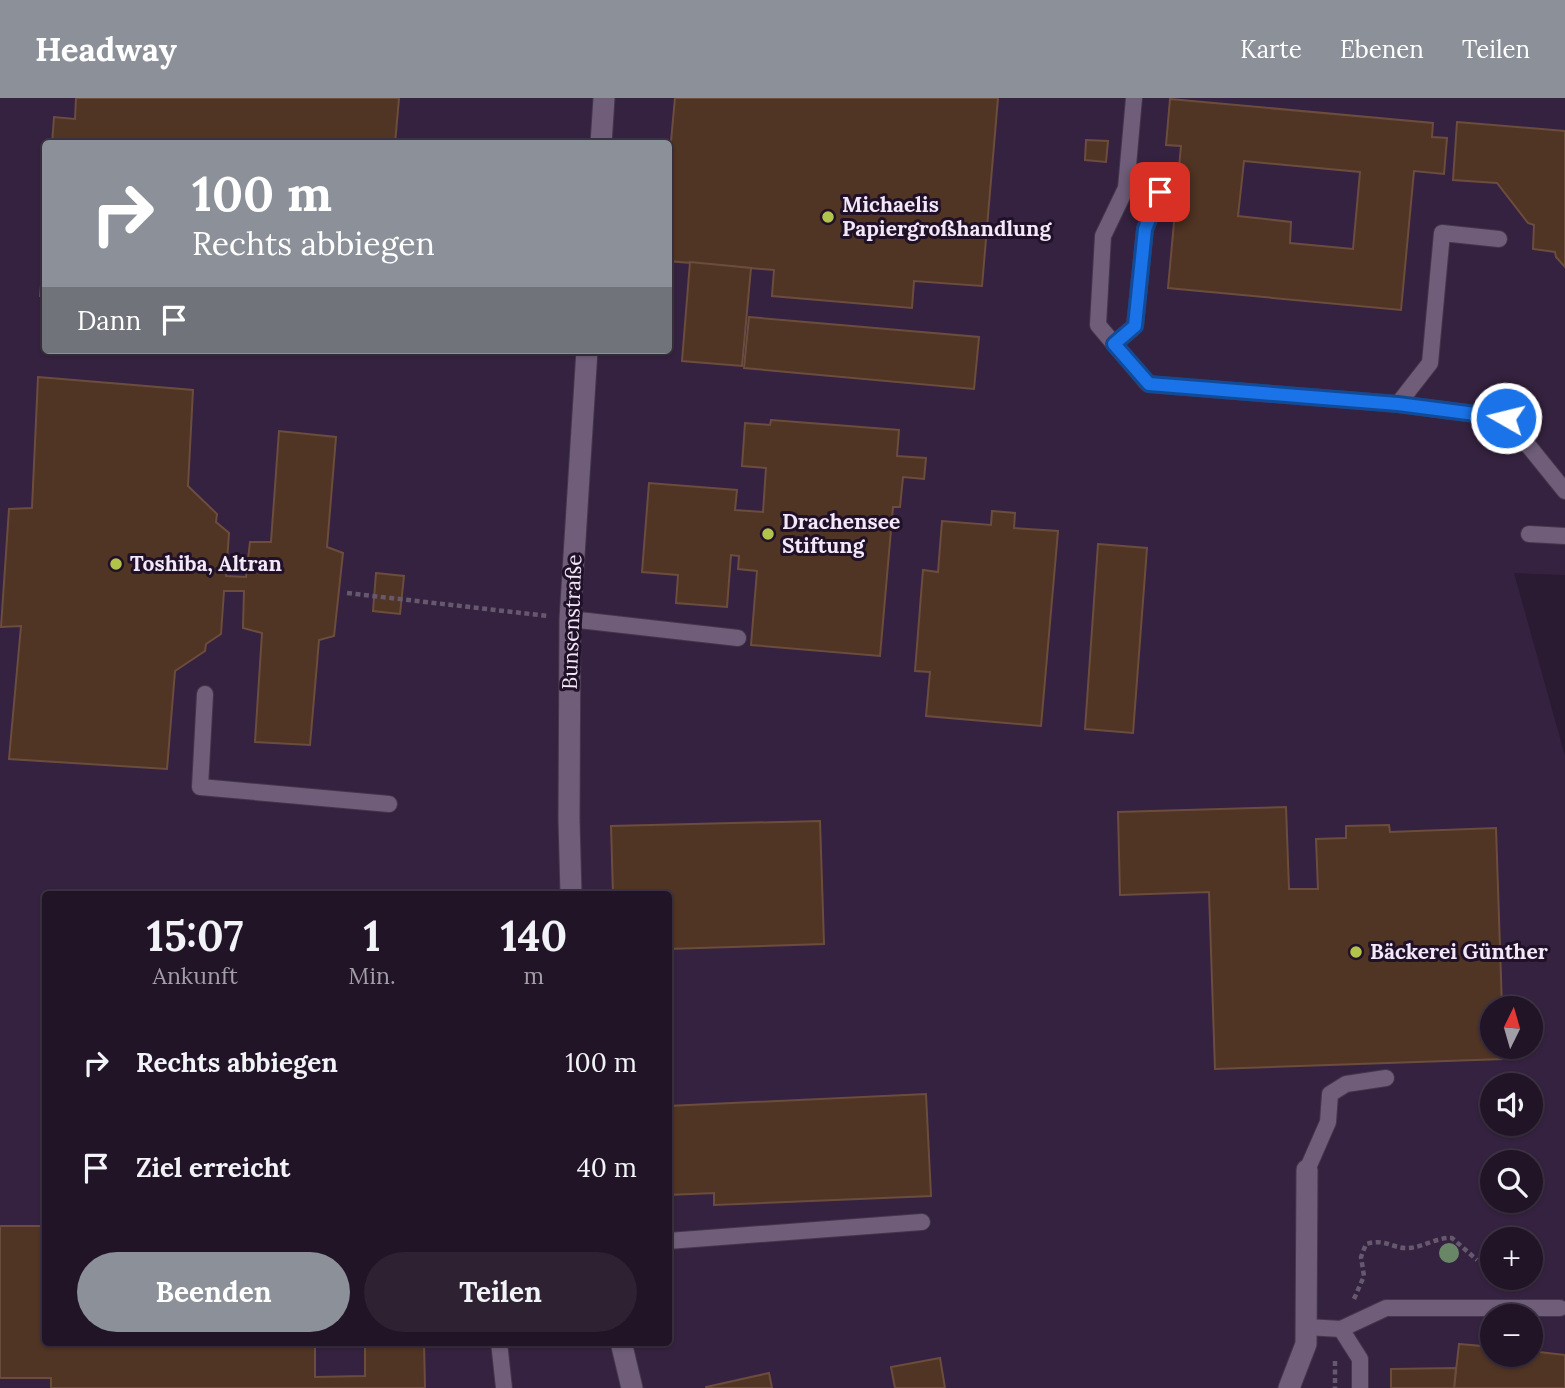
<!DOCTYPE html>
<html lang="de">
<meta charset="utf-8">
<style>
body{margin:0;font-family:Lora,serif;background:#2d2132;color:#f1f3f6;height:100vh;display:flex;flex-direction:column;font-size:26px;white-space:nowrap}
*{box-sizing:border-box;margin:0}
p{font-size:23px;color:#a29ea7}
.icon{flex:none;width:38px;height:38px;fill:none;stroke:currentColor;stroke-width:2;stroke-linecap:round;stroke-linejoin:round}
.map{position:relative;flex:1;overflow:hidden}
.drawer{position:absolute;left:42px;top:793px;width:630px;height:455px;display:flex;flex-direction:column;background:#201426;border-radius:7px;box-shadow:0 2px 5px #0004,0 0 0 2px #3d3343}
.drawer>*{flex:none}
.banner{position:absolute;left:42px;top:42px;width:630px;height:214px;border-radius:7px;box-shadow:0 2px 5px #0004,0 0 0 2px #3d3343;background:#8c9099;color:#fff;overflow:hidden}
.needle{width:46px;rotate:5deg}
.buttons{position:absolute;left:1480px;top:898px;display:grid;gap:14px}
.buttons a{display:grid;place-items:center;width:63px;height:63px;border-radius:50%;background:#201426;box-shadow:0 2px 5px #0004,0 0 0 2px #3d3343;font-size:35px}
.pin{position:absolute;display:grid;place-items:center;width:60px;height:60px;color:#fff;margin:-30px;border-radius:14px;box-shadow:0 4px 10px #0006}
.me{position:absolute;width:77px;margin:-38px;rotate:278deg;stroke-linejoin:round;filter:drop-shadow(0 0 5px #0008)}
.turn{display:flex;align-items:center;gap:24px;height:147px;padding:0 35px;font-size:32px}
.turn .icon{width:91px;height:91px;stroke-width:2.5}
.turn b{display:block;font-size:49px;line-height:60px}
.then{display:flex;align-items:center;height:66px;padding:0 35px;background:#0003;gap:14px;font-size:26px}
.eta{display:flex;justify-content:space-evenly;align-items:center;height:119px;text-align:center}
.eta b{font-size:42px;font-weight:700;line-height:49px}
.primary-button{display:flex;gap:14px;margin-top:auto;padding:14px 35px}
.primary-button a{flex:1;height:80px;border-radius:42px;background:#8c9099;color:#fff;font-size:28px;font-weight:700;line-height:80px;text-align:center}
.primary-button a+a{background:#2d2132;color:#f1f3f6}
ul{padding:0;list-style:none}
li{display:flex;align-items:center;gap:21px;height:105px;padding:0 35px}
li div{flex:1}
li b{display:block;font-size:26px}
li em{font-style:normal}
header{display:flex;align-items:center;gap:42px;box-sizing:border-box;height:98px;padding:0 35px;background:#8c9099;color:#fff}
header strong{font-size:33px}
nav{display:flex;gap:38px;margin-inline-start:auto;font-size:24px}
.map>svg:first-child{display:block}
.built{fill:#352240;fill-rule:evenodd}
.building{fill:#503424;stroke:#6c4d3d;stroke-width:2;fill-rule:evenodd}
.lines{fill:none;stroke-linecap:round;stroke-linejoin:round}
.lane-casing{stroke:#43374b;stroke-width:18}
.street-casing{stroke:#43374b;stroke-width:23}
.path{stroke:#66596e;stroke-width:4.5;stroke-dasharray:5 3.5;stroke-linecap:butt}
.lane{stroke:#6f5d79;stroke-width:16}
.street{stroke:#6f5d79;stroke-width:21}
.tree{fill:#698767}
.route-casing{stroke:#114b97;stroke-width:18}
.route{stroke:#1a73e8;stroke-width:12}
.poi-dot{fill:#b2c34c;stroke:#201128;stroke-width:2.5}
.labels{text-anchor:middle;stroke-width:6;stroke-linejoin:round;paint-order:stroke}
.poi-label{font-size:21px;font-weight:bold;fill:#f2e8f8;stroke:#201128;text-anchor:start}
.street-label{font-size:21px;fill:#f2e8f8;stroke:#201128}
</style>
<header>
<strong>Headway</strong>
<nav><a>Karte</a><a>Ebenen</a><a>Teilen</a></nav>
</header>
<div class="map">
<svg width="1565" height="1290" viewBox="0 0 1565 1290">
<rect width="100%" height="100%" fill="#2a1b33"/>
<path class="built" d="M0 0H1565V477L1514 475 1565 658V1290H0ZM46 46H668V252H46ZM46 796H668V1244H46ZM1493 910H1531V948H1493ZM1493 987H1531V1026H1493ZM1493 1064H1531V1102H1493ZM1493 1141H1531V1180H1493ZM1493 1218H1531V1256H1493Z"/>
<g class="building">
<polygon points="76,0 399,0 395,46 52,46 54,19 75,21"/>
<polygon points="675,0 998,0 982,188 914,183 912,210 772,198 774,172 668,163 668,76"/>
<path d="M1170 1 1433 25 1432 39 1447 40 1444 76 1414 73 1401 212 1168 190 1181 48 1166 47ZM1244 63 1360 74 1353 151 1290 145 1291 124 1238 118Z"/>
<polygon points="1457,24 1565,33 1565,169 1556,159 1555,154 1533,151 1534,127 1528,125 1497,85 1453,82"/>
<polygon points="1086,42 1108,43 1106,64 1085,62"/>
<polygon points="46,129 46,198 40,198"/>
<polygon points="690,164 751,170 742,268 682,263"/>
<polygon points="749,219 979,239 974,291 744,270"/>
<polygon points="38,279 193,292 188,388 217,416 216,424 229,435 226,478 246,479 250,444 271,444 279,333 336,339 327,449 343,455 334,538 319,542 310,647 255,644 262,535 243,530 244,493 224,493 221,536 206,546 205,553 175,573 167,671 9,661 21,528 1,529 9,411 32,410"/>
<polygon points="771,322 899,332 897,358 926,360 924,381 903,379 900,409 893,409 880,558 751,547 757,473 738,471 739,458 731,457 727,509 676,505 678,477 642,474 649,385 737,392 735,412 763,414 766,370 742,368 745,325 770,327"/>
<polygon points="992,413 1015,415 1014,430 1058,433 1041,628 926,618 930,574 915,573 923,472 938,474 942,423 991,427"/>
<polygon points="1098,446 1147,450 1133,635 1085,631"/>
<polygon points="376,475 404,478 400,516 373,513"/>
<polygon points="1286,709 1289,791 1318,791 1316,741 1346,740 1346,728 1389,727 1390,734 1496,730 1502,910 1493,910 1493,948 1503,948 1504,961 1215,971 1209,794 1120,797 1118,714"/>
<polygon points="820,723 824,846 668,851 668,796 613,796 611,728"/>
<polygon points="926,996 931,1098 714,1107 714,1095 668,1097 668,1008"/>
<polygon points="0,1128 46,1128 46,1244 315,1244 315,1279 365,1278 365,1244 424,1244 425,1290 51,1290 51,1280 0,1280"/>
<polygon points="1459,1246 1493,1249 1493,1256 1531,1256 1531,1253 1565,1257 1565,1290 1454,1290"/>
<polygon points="940,1260 945,1290 895,1290 891,1269"/>
<polygon points="1456,1270 1454,1290 1391,1290 1391,1271"/>
<polygon points="769,1275 772,1290 706,1290 706,1289"/>
</g>
<g class="lines">
<g class="lane-casing">
<g id="lane">
<polyline points="1134,0 1126,90 1103,138 1098,227 1148,286 1398,306 1430,265 1442,135 1499,141"/>
<polyline points="1114,246 1135,228 1145,131 1168,75"/>
<polyline points="1398,306 1506,320 1565,393"/>
<polyline points="1529,436 1565,438"/>
<polyline points="570,521 738,540"/>
<polyline points="205,596 200,689 389,706"/>
<polyline points="1307,1072 1328,1024 1330,996 1346,986 1386,980"/>
<polyline points="668,1143 922,1124"/>
<polyline points="1306,1229 1341,1231 1386,1210 1560,1210"/>
<polyline points="1341,1231 1360,1261 1360,1290"/>
<polyline points="499,1244 504,1290"/>
</g>
</g>
<g class="street-casing">
<g id="street">
<polyline points="601,46 604,0"/>
<polyline points="571,796 569,722 570,521 587,252"/>
<polyline points="621,1244 632,1290"/>
<polyline points="1289,1290 1306,1246 1307,1072"/>
</g>
</g>
<g class="path">
<polyline points="347,495 548,518"/>
<path d="M1354 1201 1364 1178 1361 1159 1366 1146C1386 1140 1392 1151 1409 1150 1424 1149 1437 1139 1452 1140L1477 1162"/>
<polyline points="1335,1263 1335,1290"/>
</g>
<use href="#lane" class="lane"/>
<use href="#street" class="street"/>
</g>
<circle class="tree" cx="1449" cy="1155" r="10"/>
<g class="lines">
<g class="route-casing">
<polyline id="route" points="1160,94 1145,131 1135,228 1114,246 1149,286 1398,306 1506,320"/>
</g>
<use href="#route" class="route"/>
</g>
<g class="poi-dot">
<circle cx="828" cy="119" r="7"/>
<circle cx="768" cy="436" r="7"/>
<circle cx="116" cy="466" r="7"/>
<circle cx="1356" cy="854" r="7"/>
</g>
<g class="labels">
<g class="poi-label">
<text x="842" y="114">Michaelis<tspan x="842" dy="24">Papiergroßhandlung</tspan></text>
<text x="782" y="431">Drachensee<tspan x="782" dy="24">Stiftung</tspan></text>
<text x="130" y="473">Toshiba, Altran</text>
<text x="1370" y="861">Bäckerei Günther</text>
</g>
<g class="street-label">
<text transform="translate(572 524) rotate(-88)" y="7">Bunsenstraße</text>
</g>
</g>
</svg>
<div class="buttons">
<a><svg class="needle" viewBox="-14 -14 28 28"><path d="M0-13l5 13h-10z" fill="#e53935"/><path d="M0 13l5-13h-10z" fill="#a29ea7"/></svg></a>
<a><svg class="icon" aria-label="sound" viewBox="0 0 24 24"><path d="M4 9h4l5-4v14l-5-4H4zM17 9q2 3 0 6"/></svg></a>
<a><svg class="icon" aria-label="search" viewBox="0 0 24 24"><circle cx="10" cy="10" r="6"/><path d="M15 15l6 6"/></svg></a>
<a>+</a>
<a>−</a>
</div>
<div class="pin" style="left:1160px;top:94px;background:#d93025"><svg class="icon" aria-label="arrive" viewBox="0 0 24 24"><path d="M6 21V4h12l-3 4 3 4H6"/></svg></div>
<svg class="me" style="left:1506px;top:320px" viewBox="-20 -20 40 40"><circle r="17" fill="#1a73e8" stroke="#fff" stroke-width="3"/><path d="M0-11L8 9 0 5-8 9z" fill="#fff"/></svg>
<div class="banner">
<div class="turn"><svg class="icon" aria-label="right" viewBox="0 0 24 24"><path d="M7 20v-9h11M14 6l5 5-5 5"/></svg><div><b>100 m</b>Rechts abbiegen</div></div>
<div class="then">Dann<svg class="icon" aria-label="arrive" viewBox="0 0 24 24"><path d="M6 21V4h12l-3 4 3 4H6"/></svg></div>
</div>
<section class="drawer">
<div class="eta">
<div><b>15:07</b><p>Ankunft</p></div>
<div><b>1</b><p>Min.</p></div>
<div><b>140</b><p>m</p></div>
</div>
<ul>
<li><svg class="icon" aria-label="right" viewBox="0 0 24 24"><path d="M7 20v-9h11M14 6l5 5-5 5"/></svg><div><b>Rechts abbiegen</b></div><em>100 m</em></li>
<li><svg class="icon" aria-label="arrive" viewBox="0 0 24 24"><path d="M6 21V4h12l-3 4 3 4H6"/></svg><div><b>Ziel erreicht</b></div><em>40 m</em></li>
</ul>
<div class="primary-button"><a>Beenden</a><a>Teilen</a></div>
</section>
</div>
